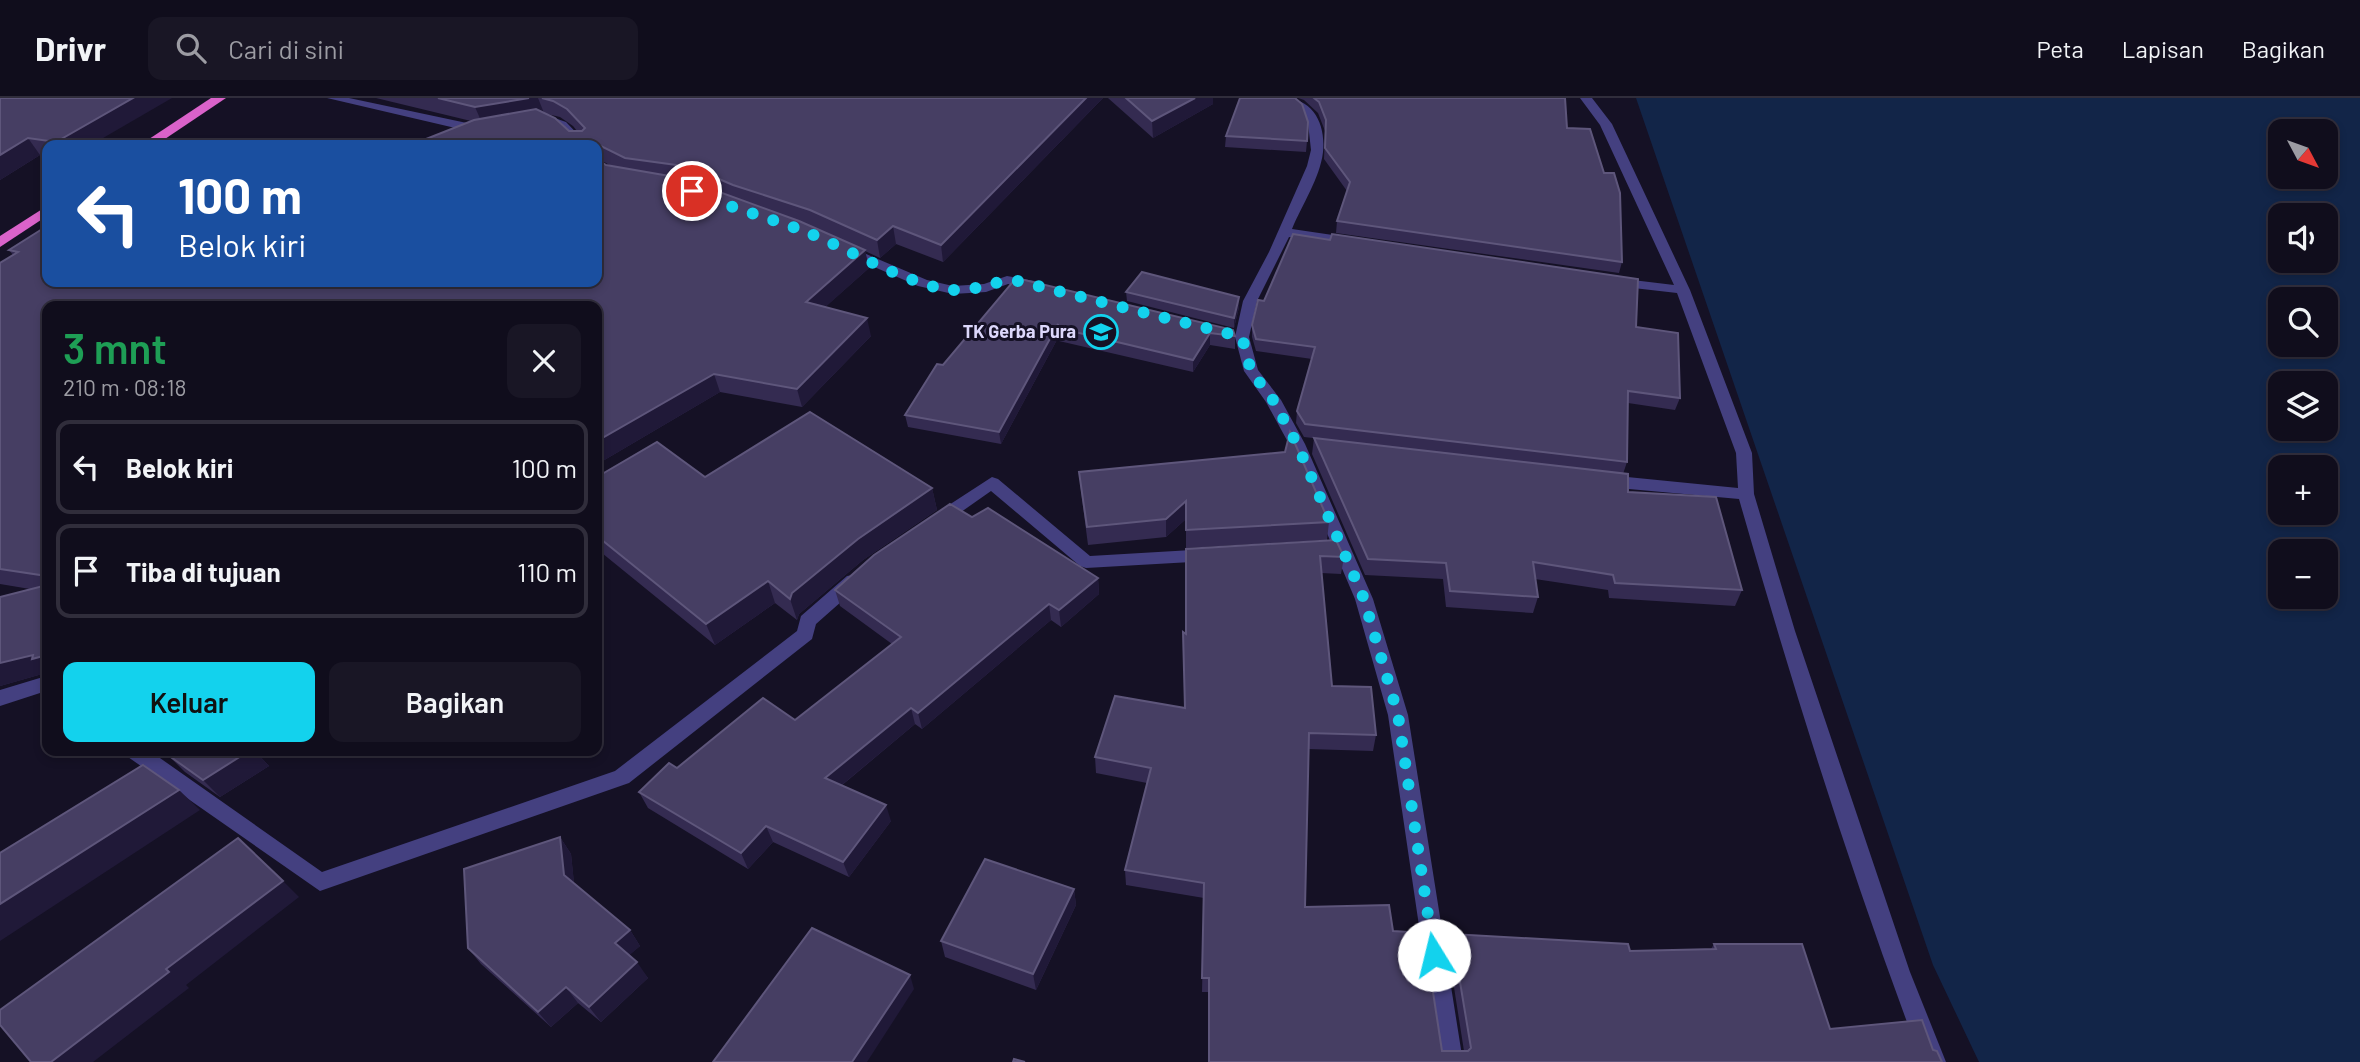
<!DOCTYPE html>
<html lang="id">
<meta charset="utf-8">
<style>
body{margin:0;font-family:Barlow,sans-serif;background:#191625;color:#f1f3f6;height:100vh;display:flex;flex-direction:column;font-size:26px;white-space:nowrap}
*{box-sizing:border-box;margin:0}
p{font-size:23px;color:#9c9ca3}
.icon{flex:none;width:38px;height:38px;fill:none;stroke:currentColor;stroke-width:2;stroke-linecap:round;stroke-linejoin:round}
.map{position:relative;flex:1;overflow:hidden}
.drawer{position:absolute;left:42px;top:203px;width:560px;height:455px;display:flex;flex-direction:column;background:#100d1c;border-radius:14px;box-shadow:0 4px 10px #0003,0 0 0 2px #302d3b}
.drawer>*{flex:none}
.banner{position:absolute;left:42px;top:42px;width:560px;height:147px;border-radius:14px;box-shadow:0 4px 10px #0003,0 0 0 2px #302d3b;background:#1a4fa0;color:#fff;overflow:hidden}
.needle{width:46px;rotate:131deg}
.controls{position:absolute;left:2268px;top:21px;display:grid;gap:14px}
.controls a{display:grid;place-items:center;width:70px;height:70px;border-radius:14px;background:#100d1c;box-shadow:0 4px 10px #0003,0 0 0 2px #302d3b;font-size:35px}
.pin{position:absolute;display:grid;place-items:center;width:60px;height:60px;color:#fff;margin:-30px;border:4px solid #fff;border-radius:50%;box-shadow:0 2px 7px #0007}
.me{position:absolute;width:77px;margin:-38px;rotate:351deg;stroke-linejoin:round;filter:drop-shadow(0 0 5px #0008)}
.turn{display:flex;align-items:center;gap:24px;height:147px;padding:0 21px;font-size:32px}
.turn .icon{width:91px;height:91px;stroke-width:2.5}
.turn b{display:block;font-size:49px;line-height:60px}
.round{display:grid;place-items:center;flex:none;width:74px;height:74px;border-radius:14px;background:#191625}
.headline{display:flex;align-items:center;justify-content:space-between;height:119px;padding:0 21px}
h1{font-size:42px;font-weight:600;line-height:52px;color:#1e9e55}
.cta{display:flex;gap:14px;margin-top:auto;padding:14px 21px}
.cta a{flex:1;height:80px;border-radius:14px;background:#13d2ed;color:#111;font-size:28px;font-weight:600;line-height:80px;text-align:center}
.cta a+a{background:#191625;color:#f1f3f6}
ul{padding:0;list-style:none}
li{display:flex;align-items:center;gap:21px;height:94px;margin:0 14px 10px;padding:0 7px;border:4px solid #302d3b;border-radius:14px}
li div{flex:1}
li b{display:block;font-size:26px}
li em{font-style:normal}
header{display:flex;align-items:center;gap:42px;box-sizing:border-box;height:98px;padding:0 35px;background:#100d1c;border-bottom:2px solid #302d3b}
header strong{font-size:33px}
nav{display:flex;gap:38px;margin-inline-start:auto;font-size:24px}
.search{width:490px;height:63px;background:#191625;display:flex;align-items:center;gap:18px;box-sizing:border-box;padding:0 24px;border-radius:14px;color:#9c9ca3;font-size:26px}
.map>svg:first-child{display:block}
.water{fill:#122548;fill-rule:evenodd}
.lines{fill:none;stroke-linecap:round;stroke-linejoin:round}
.minor{fill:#444080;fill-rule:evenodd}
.trunk{fill:#da62ca;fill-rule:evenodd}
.wall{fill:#342b51;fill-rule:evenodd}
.shaded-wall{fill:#201938}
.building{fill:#463e63;stroke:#5e567b;stroke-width:2}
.route{stroke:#13d2ed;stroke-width:12;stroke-dasharray:0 21.6}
.labels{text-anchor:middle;stroke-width:6;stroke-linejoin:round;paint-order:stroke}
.poi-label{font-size:18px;font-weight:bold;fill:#ddd8fc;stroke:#151125;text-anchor:end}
</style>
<header>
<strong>Drivr</strong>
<div class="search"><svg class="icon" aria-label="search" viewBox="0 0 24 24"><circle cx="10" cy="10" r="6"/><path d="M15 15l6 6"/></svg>Cari di sini</div>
<nav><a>Peta</a><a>Lapisan</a><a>Bagikan</a></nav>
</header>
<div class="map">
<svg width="2360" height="964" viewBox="0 0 2360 964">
<rect width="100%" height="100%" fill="#151125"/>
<path class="water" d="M1636 0H2360V964H1979L1933 867ZM2280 33H2326V79H2280ZM2280 117H2326V163H2280ZM2280 201H2326V247H2280ZM2280 285H2326V331H2280ZM2280 369H2326V415H2280ZM2326 453V499H2280V453Z"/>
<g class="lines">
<g class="minor">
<polygon points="327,0 349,0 481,28 487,32 481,36"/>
<path d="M1283 0C1313 0 1326 26 1323 54 1320 80 1302 107 1292 131L1353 140 1360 144 1353 148 1289 139 1257 203 1249 239 1258 272 1281 302 1305 346 1373 501 1408 617 1463 964H1439L1388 617 1355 501 1289 346 1266 304 1244 273 1235 239 1243 203 1269 154 1307 68 1311 52 1308 25 1303 14Z"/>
<path d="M1580 0H1592L1612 26 1690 192 1752 355 1754 396 1795 533 1910 874 1946 964H1922C1852 780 1793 590 1739 401L1607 389 1599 383 1607 377 1738 390 1736 355 1677 195 1616 188 1609 184 1616 180 1674 187 1600 27Z"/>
<polygon points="543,16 566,24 588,47 576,47 552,25 535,23 529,20"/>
<polygon points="845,147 927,182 953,188 984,186 1007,178 1040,184 1042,187 1035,191 1008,186 986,194 953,196 918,188 840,154 838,151"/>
<polygon points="992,379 998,381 1090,458 1209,451 1218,457 1209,463 1086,470 1080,468 991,393 944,426 932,426 930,422 932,418"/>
<polygon points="853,477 859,478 862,483 859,488 816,526 812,541 629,685 320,793 128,659 125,653 150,653 322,774 615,673 797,533 801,518 847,478"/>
<polygon points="43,579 47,580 47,597 40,595 0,608 0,592"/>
</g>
<g class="trunk">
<polygon points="211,0 226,0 156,47 140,47"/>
<polygon points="47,108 47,118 0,149 0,138"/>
</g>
</g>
<g class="wall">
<polygon points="0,0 91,47 47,47 47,58 40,57 0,82"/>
<path d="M376 0H1103L943 164 896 146 880 160 865 153 869 170 825 209 871 238 802 309 720 294 601 364 597 361V208H47V576H42L0 588V499L30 491 0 486V165L13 157 9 152 606 67 613 69 597 60V47H411L471 23ZM547 16 560 19 573 28 577 33H569Z"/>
<polygon points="1108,0 1213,0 1213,6 1153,40"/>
<polygon points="1298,0 1565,0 1567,30 1622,164 1619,175 1336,135 1337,123 1347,93 1324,61 1325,33 1318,15 1304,2"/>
<polygon points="1226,38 1307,43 1306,54 1225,49"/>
<polygon points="1016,180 1235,238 1235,251 1210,247 1193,274 1059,243 1059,238 1001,346 908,329 905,317 943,267"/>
<polygon points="1126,194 1239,209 1234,230 1127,203"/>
<polygon points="1264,203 1636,229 1680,300 1675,312 1628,305 1627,364 1623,376 1628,394 1742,492 1735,508 1609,500 1608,492 1535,481 1538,499 1533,515 1446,509 1443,481 1365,477 1312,356 1314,340 1471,358 1304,339 1296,325 1297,313 1312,261 1256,253 1252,239 1252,227"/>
<polygon points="1079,374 1329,424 1327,442 1186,450 1186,421 1166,439 1088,447 1081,393"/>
<polygon points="597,379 705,379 932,390 937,412 863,462 799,516 797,522 775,505 715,547 597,451"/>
<polygon points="972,419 1098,480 1099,496 1061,529 1051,522 922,631 915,626 841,688 891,723 849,779 773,744 748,771 648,710 639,694 677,670 795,622 892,546 840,508 835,492"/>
<polygon points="1186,451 1344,459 1341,476 1321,475 1332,588 1376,637 1373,653 1308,651 1305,809 1393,833 1442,953 1464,953 1448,851 1452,836 1630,853 1711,851 1714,846 1830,931 1933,952 1942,964 1208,964 1208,894 1202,894 1204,800 1126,787 1125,772 1147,685 1096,675 1095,659 1185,610 1183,534 1186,536"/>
<polygon points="170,653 255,653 269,668 220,699 185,674 168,657 172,654"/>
<polygon points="560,739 571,756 574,786 630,832 640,848 629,857 648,880 601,924 578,905 551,929 481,866 468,850"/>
<polygon points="1074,791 1076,807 1036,892 945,859 941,843"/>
</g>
<g class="shaded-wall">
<polygon points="133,0 172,0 91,47 58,47 56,44"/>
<polygon points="529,0 538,0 544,15 482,25 475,9"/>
<polygon points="1086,0 1103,0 943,164 941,147"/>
<polygon points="1195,0 1213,0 1213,6 1153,40 1152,23"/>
<polygon points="28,40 40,57 0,82 0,57"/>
<polygon points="893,128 896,146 880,160 877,142"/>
<polygon points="865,152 869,170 811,222 806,204"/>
<polygon points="1239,199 1239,209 1234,230 1234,220"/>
<polygon points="867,220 871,238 802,309 797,291"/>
<polygon points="1058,226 1059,238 1001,346 999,334"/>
<polygon points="1210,235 1210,247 1193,274 1193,262"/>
<polygon points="714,276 720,294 601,364 597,355 597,343"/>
<polygon points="932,390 937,412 863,462 799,516 797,522 790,501 792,495 858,441"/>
<polygon points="1186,403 1186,421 1166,439 1166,421"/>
<polygon points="1098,480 1099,496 1061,529 1059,512"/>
<polygon points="768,483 775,505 715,547 706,526"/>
<polygon points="1049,506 1051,522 922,631 918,615"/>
<polygon points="33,557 47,557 47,576 42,576 0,588 0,565"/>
<polygon points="911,610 915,626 831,696 825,680"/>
<polygon points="249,653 255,653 269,668 220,699 203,682"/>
<polygon points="179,692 200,712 0,843 0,806"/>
<polygon points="886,707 891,723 849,779 843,764"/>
<polygon points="766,728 773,744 748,771 741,755"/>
<polygon points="560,739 571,756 575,794 564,777"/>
<polygon points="283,783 299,799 186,887 189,890 93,964 51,964 166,871"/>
<polygon points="1074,791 1076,807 1036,892 1033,876"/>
<polygon points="630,832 640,848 625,861 615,845"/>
<polygon points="637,864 648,880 601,924 589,909"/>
<polygon points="910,877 914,891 867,964 852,964"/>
<polygon points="566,889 578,905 551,929 538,914"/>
</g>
<g class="building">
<polygon points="0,0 133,0 56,44 28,40 0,57"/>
<polygon points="438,0 529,0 475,9"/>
<polygon points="542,0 1086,0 941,147 893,128 877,142 810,112 733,87 691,69 625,60 589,42 589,47 411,47 474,22 536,11 555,20 569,33 582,33 585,30 567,11 553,3"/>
<polygon points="1126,0 1195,0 1152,23"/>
<polygon points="1240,0 1295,0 1302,6 1308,24 1307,43 1226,38"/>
<polygon points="1314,0 1565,0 1567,30 1590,31 1604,75 1614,75 1620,95 1622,164 1337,123 1350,84 1325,50 1326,22 1319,4"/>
<polygon points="597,61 606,67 681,80 799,123 865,152 806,204 867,220 797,291 714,276 597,343 597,208 47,208 47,478 0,471 0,165 18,154 9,152 47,128 47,184 597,184"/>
<polygon points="1293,136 1330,142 1332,136 1638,181 1636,229 1678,235 1680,300 1628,293 1627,364 1305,326 1297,313 1315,249 1256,241 1252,227 1258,202 1264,203"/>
<polygon points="1142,174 1239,199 1234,220 1126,194"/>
<polygon points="1016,180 1233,232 1235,238 1210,235 1193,262 1058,230 1058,226 999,334 905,317 937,266 943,267"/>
<polygon points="810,314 932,390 858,441 792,495 790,501 768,483 706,526 597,438 597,379 657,344 705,379"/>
<polygon points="1290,334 1329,424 1186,432 1186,403 1166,421 1087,429 1079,374 1285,354"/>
<polygon points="1314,340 1628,376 1628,394 1716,399 1742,492 1615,485 1613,477 1533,464 1538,499 1450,493 1446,465 1368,461"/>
<polygon points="950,406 972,419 988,410 1098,480 1059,512 1049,506 918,615 911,610 825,680 886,707 843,764 766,728 741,755 639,694 669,665 677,670 763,600 795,622 901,539 835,492 874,457"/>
<polygon points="1336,442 1344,459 1320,458 1332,588 1371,589 1376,637 1309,635 1305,809 1389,807 1393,833 1424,835 1442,953 1468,953 1471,950 1452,836 1628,846 1630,853 1716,851 1714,846 1802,846 1830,931 1922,922 1933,952 1937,953 1942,964 1209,964 1209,880 1202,880 1204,785 1125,772 1151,670 1095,659 1115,598 1185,610 1183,534 1186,536 1186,451"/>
<polygon points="47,487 47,557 32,561 33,557 0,565 0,499"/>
<polygon points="171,653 249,653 203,682 168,657 173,654"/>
<polygon points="143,667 179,692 0,806 0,755"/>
<polygon points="560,739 564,777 630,832 615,845 637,864 589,909 566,889 538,914 468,850 464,771"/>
<polygon points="238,740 283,783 166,871 169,874 51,964 31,964 0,927 0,912"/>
<polygon points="985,761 1074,791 1033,876 941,843"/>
<polygon points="812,830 910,877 852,964 713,964"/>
<polygon points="1014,961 1025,964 1013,964"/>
</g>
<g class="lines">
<path class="route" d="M692 93C728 109 766 119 804 133 845 149 913 190 954 192 978 193 997 181 1018 183L1242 239 1251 273 1273 302 1297 346 1364 501 1398 617 1434 857"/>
</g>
<defs>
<g id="school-ring" transform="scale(1.75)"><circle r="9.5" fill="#151125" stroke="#13d2ed" stroke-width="1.5"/><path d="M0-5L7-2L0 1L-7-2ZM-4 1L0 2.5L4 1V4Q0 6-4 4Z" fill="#13d2ed"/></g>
</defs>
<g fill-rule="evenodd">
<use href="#school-ring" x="1101" y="234"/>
</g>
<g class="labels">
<g class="poi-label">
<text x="1076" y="240">TK Gerba Pura</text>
</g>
</g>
</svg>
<div class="controls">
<a><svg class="needle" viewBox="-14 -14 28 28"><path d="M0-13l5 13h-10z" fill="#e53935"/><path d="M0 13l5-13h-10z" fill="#9c9ca3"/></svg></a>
<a><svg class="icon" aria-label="sound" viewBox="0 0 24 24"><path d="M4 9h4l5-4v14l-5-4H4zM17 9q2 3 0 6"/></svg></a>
<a><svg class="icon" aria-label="search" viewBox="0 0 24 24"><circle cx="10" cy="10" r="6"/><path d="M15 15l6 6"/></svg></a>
<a><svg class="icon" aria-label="layers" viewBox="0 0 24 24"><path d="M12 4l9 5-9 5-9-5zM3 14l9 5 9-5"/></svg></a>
<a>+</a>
<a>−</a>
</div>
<div class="pin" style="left:692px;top:93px;background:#d93025"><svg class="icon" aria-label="arrive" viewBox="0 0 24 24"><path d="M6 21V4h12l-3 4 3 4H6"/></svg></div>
<svg class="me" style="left:1434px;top:857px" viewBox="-20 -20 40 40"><circle r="19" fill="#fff"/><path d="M0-13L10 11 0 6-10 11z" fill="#13d2ed"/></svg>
<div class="banner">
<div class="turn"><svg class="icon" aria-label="left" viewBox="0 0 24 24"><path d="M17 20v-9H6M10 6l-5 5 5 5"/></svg><div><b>100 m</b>Belok kiri</div></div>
</div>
<section class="drawer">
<div class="headline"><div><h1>3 mnt</h1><p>210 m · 08:18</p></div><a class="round"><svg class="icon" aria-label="close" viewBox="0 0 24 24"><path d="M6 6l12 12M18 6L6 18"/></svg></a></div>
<ul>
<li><svg class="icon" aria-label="left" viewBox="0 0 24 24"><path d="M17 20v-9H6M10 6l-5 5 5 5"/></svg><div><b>Belok kiri</b></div><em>100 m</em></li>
<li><svg class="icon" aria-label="arrive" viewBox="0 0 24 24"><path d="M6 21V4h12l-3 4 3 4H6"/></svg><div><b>Tiba di tujuan</b></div><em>110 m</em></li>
</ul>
<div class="cta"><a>Keluar</a><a>Bagikan</a></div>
</section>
</div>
